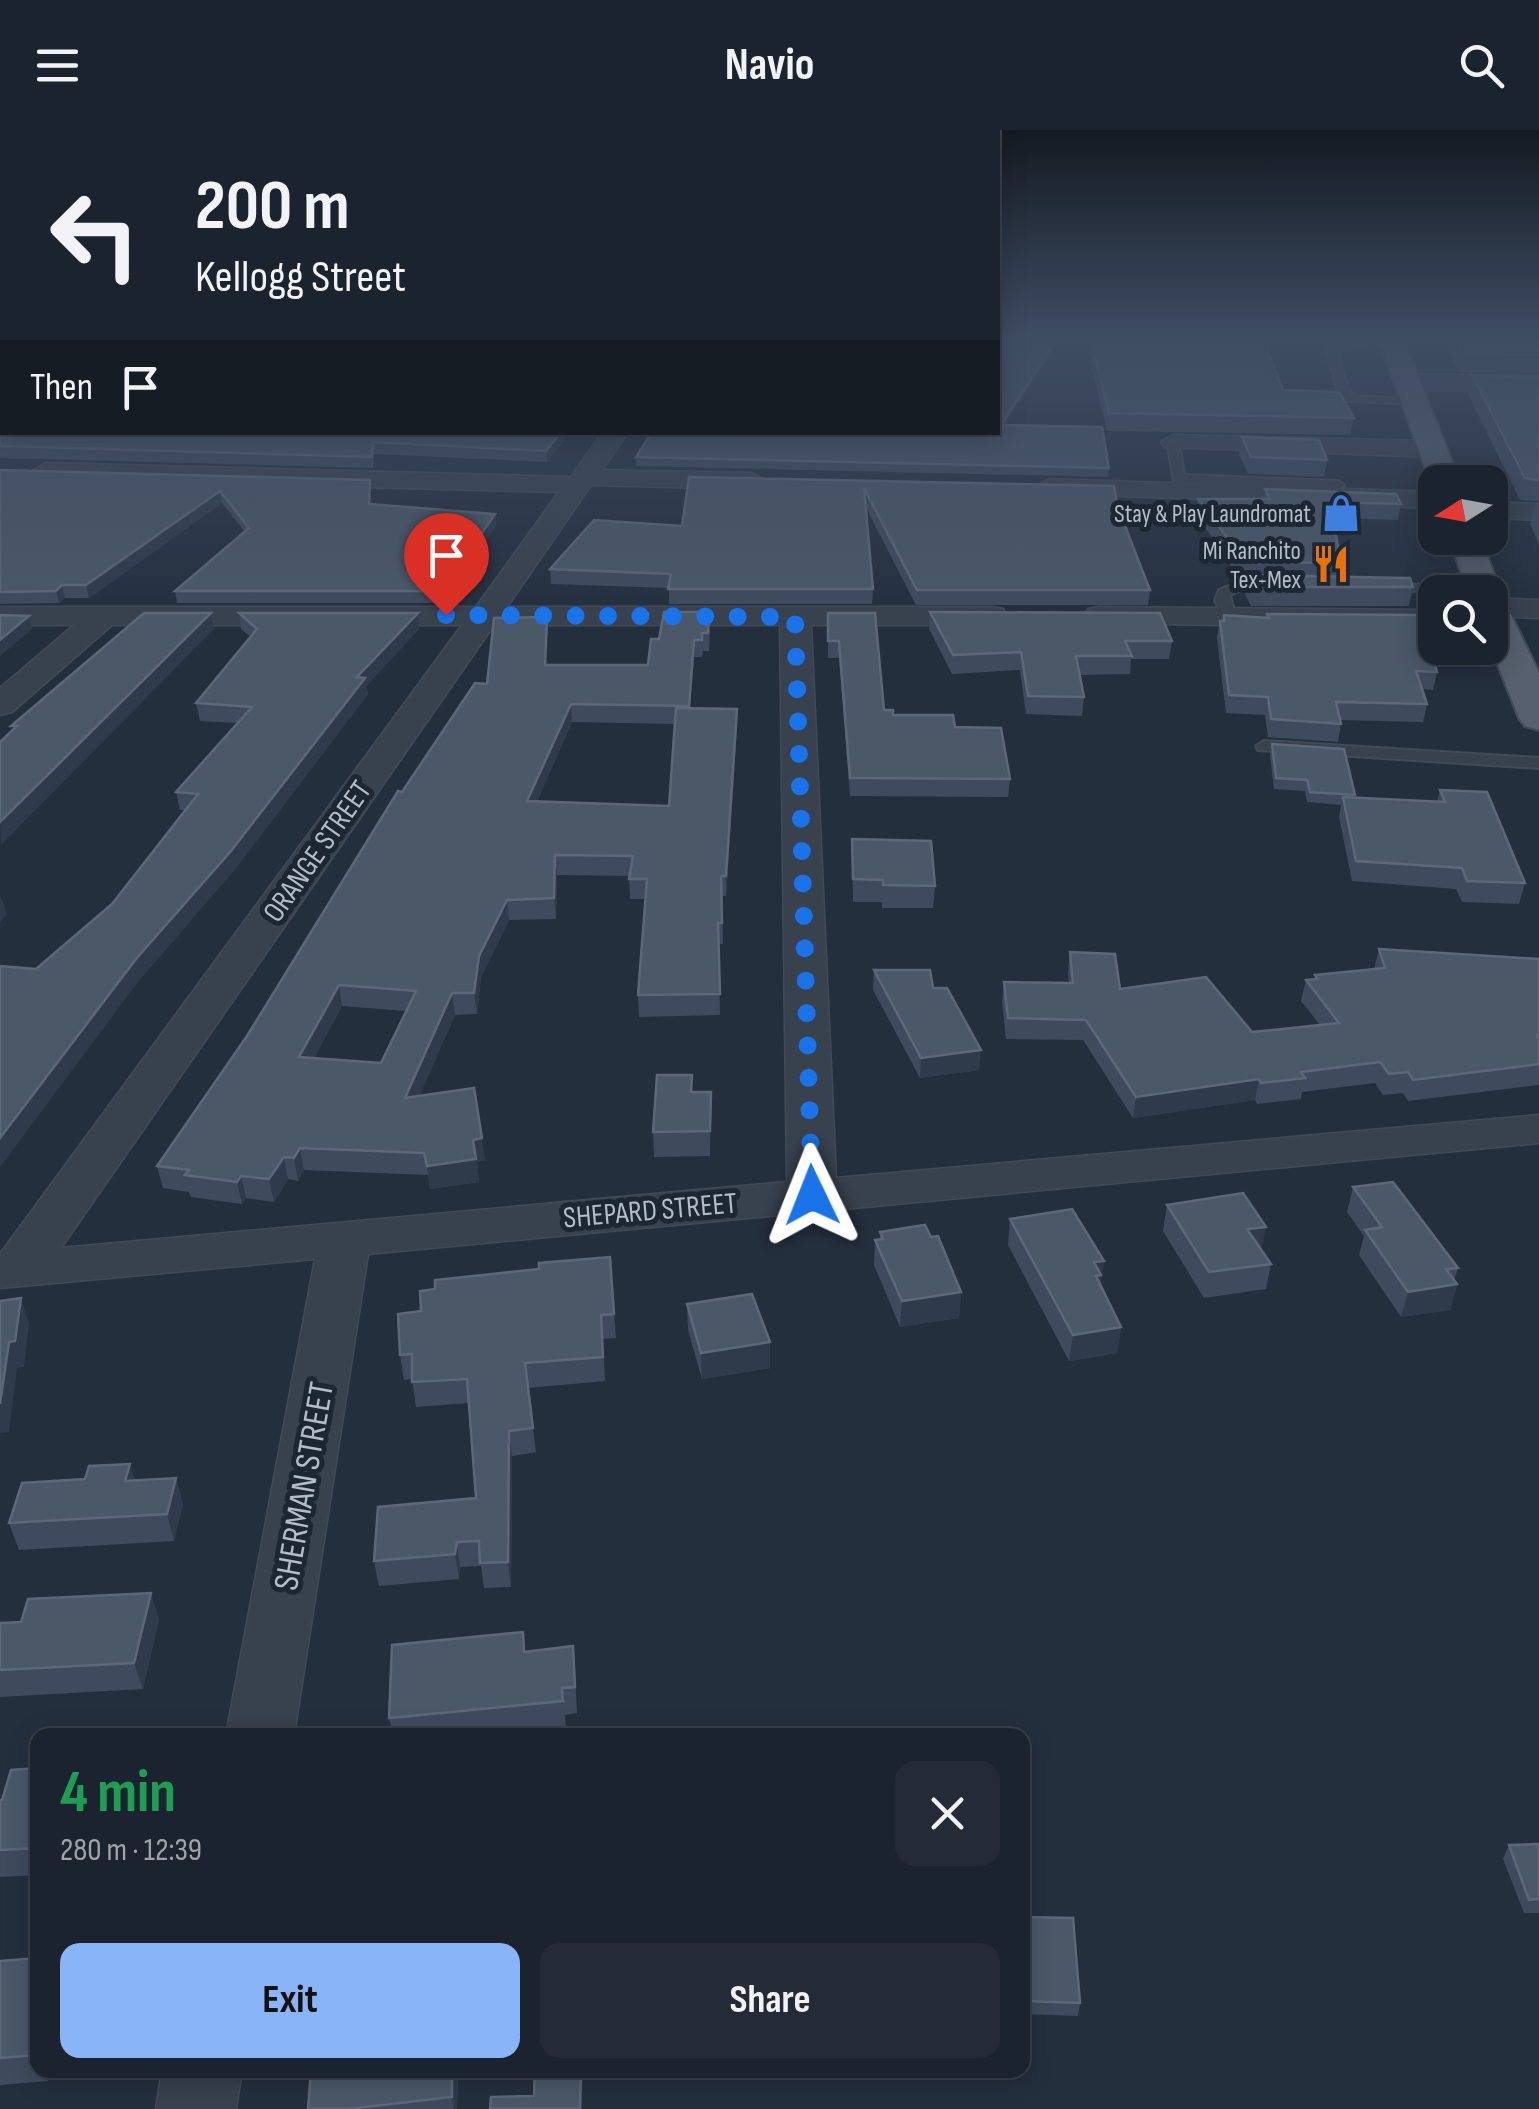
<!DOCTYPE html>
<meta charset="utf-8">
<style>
body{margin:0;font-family:"Sofia Sans Condensed",sans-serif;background:#242b36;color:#f1f3f6;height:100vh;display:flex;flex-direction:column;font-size:38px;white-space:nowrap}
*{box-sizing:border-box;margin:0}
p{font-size:32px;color:#a0a4aa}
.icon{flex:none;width:55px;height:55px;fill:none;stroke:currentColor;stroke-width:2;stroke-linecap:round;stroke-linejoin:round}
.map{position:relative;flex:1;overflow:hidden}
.side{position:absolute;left:30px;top:1598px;width:1000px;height:350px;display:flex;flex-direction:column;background:#1b232e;border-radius:20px;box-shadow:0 5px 25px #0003,0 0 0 2px #39404a}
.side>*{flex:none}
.top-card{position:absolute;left:0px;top:0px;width:1000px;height:305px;box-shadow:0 5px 25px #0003,0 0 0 2px #39404a;background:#1b232e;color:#f1f3f6;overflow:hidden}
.needle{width:65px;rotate:259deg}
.fabs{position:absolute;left:1418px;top:335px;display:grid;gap:20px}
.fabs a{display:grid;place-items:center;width:90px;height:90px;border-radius:20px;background:#1b232e;box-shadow:0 5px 25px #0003,0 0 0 2px #39404a;font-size:50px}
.pin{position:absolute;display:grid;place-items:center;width:85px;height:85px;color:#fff;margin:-102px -42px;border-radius:50% 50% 50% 0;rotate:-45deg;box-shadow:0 0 10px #0007}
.pin .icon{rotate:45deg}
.me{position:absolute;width:110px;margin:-55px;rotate:358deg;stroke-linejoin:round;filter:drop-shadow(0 0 8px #0008)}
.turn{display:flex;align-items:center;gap:35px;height:210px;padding:0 30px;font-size:45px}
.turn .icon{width:130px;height:130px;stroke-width:2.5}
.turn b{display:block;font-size:70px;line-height:85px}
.then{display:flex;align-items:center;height:95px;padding:0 30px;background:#0003;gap:20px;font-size:38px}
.round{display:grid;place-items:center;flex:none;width:105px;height:105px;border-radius:20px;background:#242b36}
.summary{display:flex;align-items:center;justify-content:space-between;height:170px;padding:0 30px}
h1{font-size:60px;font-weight:700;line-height:75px;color:#1e9e55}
.cta{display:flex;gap:20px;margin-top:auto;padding:20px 30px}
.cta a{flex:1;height:115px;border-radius:20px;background:#8ab4f8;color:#111;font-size:40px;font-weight:700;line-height:115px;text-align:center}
.cta a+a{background:#242b36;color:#f1f3f6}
header{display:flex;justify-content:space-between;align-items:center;height:130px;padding:0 30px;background:#1b232e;font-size:45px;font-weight:700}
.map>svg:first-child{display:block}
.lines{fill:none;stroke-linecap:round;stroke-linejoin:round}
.service-casing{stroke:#414a57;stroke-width:4}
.minor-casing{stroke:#414a57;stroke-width:3}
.tertiary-casing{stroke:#414a57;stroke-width:4}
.primary-casing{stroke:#414a57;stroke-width:4}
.service{fill:#38414e;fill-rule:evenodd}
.minor{fill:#38414e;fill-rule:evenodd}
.tertiary{fill:#38414e;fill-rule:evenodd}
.primary{fill:#56606e;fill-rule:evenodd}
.wall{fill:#3f4b5c;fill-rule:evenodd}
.shaded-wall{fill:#2f3b4b}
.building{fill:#4b5868;stroke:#5c6777;stroke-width:2.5;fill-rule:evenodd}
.route{stroke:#1a73e8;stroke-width:18;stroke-dasharray:0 32.4}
.labels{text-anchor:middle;stroke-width:10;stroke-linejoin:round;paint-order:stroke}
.far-poi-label{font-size:25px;fill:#b4bcc9;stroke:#1d2633;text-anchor:end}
.street-label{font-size:30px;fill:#b4bcc9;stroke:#1d2633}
.near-street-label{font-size:35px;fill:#b4bcc9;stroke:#1d2633}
</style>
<header><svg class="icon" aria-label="menu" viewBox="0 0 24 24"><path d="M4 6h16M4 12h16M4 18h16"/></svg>Navio<svg class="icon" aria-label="search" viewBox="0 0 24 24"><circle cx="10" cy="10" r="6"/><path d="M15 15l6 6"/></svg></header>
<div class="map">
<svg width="1539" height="1979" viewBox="0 0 1539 1979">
<rect width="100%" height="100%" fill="#242f3e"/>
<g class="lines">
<g class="service-casing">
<g id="service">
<polygon points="1340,211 1399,216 1337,219 1347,257 1354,266 1415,269 1419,274 1347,271 1337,258 1326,218"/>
<polygon points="1173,308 1179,312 1184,345 1338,351 1344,355 1338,359 1185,353 1184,363 1176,363 1167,312"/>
<polygon points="1276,450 1281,451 1281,457 1241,460 1230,465 1235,486 1223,489 1215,470 1219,460 1238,452"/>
<polygon points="1383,454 1484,456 1491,460 1378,461 1378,455"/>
<polygon points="1264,611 1539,628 1539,638 1258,620 1256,616"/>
</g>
</g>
<g class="minor-casing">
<g id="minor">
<path d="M603 302H628L602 340 752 343 765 351 752 359 591 355 507 477H992L1003 479 1007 486 1003 493 992 495H811L836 1048 1539 985V1013L368 1124 294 1605H226L315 1129 0 1158V1124L462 495H112L12 582 0 585V558L74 495H0V477H476L559 362 46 349 33 341 46 333 571 347ZM494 495H780L787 1052 61 1118Z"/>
<polygon points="1173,305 1433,311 1446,319 1433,327 1164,317 1161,312"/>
<polygon points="1049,349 1435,362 1435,378 1040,363 1036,357"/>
<polygon points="1490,372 1539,374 1539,390 1490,388"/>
<polygon points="1490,468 1539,470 1539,488 1490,486"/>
<polygon points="1099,477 1435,480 1435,498 1088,493 1084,486 1088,479"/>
<polygon points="162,1940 242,1940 236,1979 156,1979"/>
</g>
</g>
<g class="tertiary-casing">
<polygon id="tertiary" points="1408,245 1539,246 1539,262 1399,259 1395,253"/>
</g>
<g class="primary-casing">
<g id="primary">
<polygon points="1379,208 1403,208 1460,352 1435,352 1435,359 1430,352"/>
<polygon points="1449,408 1481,408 1501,464 1539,543 1539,600 1525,596 1519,588 1490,515 1490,462 1468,462"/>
</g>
</g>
<use href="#service" class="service"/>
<use href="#minor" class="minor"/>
<use href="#tertiary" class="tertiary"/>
<use href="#primary" class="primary"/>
</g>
<g class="wall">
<polygon points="998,208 1062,208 1005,295 1109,338 1108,347 636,336 636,327 648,309 648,302 998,302"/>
<polygon points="1088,208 1263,208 1283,260 1354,288 1350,305 1107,301 1087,218"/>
<polygon points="1442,208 1539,208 1539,243 1458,242"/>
<polygon points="0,225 571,302 547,332 374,324 373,338 0,328"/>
<polygon points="1472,245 1539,247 1539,371 1520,370 1468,264"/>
<polygon points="1242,307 1327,330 1324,347 1248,344 1239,324"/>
<polygon points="0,340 370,350 371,374 495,384 496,396 443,473 177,473 175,461 245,402 222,373 89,468 65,468 59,473 0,474"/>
<polygon points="689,347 1117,375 1150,460 1148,475 916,475 865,376 873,459 872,474 669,474 669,458 551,454 550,439 682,396"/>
<polygon points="1265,359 1401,374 1398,390 1333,388 1341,433 1338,447 1413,457 1409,476 1251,476 1245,464 1248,449 1237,448 1224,422 1195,385 1198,369 1264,369"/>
<polygon points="1536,372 1539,372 1539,415 1530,393"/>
<polygon points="930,482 1172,511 1169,529 1131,529 1130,544 1079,545 1084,567 1082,586 1026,584 1020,540 952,544 929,499"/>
<polygon points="239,483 418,483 419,499 366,556 368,564 235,739 141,848 36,839 112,774 185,680 180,680 176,662 238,593 200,591 196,573 251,507 241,499"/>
<polygon points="828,483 884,580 893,585 955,597 1010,649 1008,667 850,666 839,528 828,528"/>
<polygon points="1267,484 1437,542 1433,560 1422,559 1427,574 1423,592 1340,590 1341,594 1338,612 1268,607 1265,585 1226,583 1217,508 1220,491 1223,491 1224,485 1266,488"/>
<path d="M547 487V535H648L659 509 710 499 709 521H703L702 527H694L690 579 737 597 726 766H722L723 814H719L720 885 639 887 638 865 646 769H630L629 746 557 745 556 789 509 790 481 847 477 884 455 885 419 966 485 1030 477 1032 479 1052 430 1059 428 1045 304 1040 298 1051 288 1049 274 1072 246 1068 242 1074 191 1067 189 1062 163 1058 157 1036 247 906 402 662 487 554ZM572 592 675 594 669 676 537 671ZM342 876 406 881 381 933 314 928Z"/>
<polygon points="1272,614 1355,665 1355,668 1437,672 1440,660 1525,753 1519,774 1462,772 1456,759 1352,751 1339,687 1341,675 1307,672 1305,661 1274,659 1270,625"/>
<polygon points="852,709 935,756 933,778 882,778 882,772 853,772"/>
<polygon points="1379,819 1539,829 1539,955 1408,971 1403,963 1383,965 1375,953 1302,962 1301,969 1257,974 1255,970 1133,988 1083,910 1006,909 1002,872 1004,852 1069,853 1068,842 1070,822 1120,859 1252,902 1320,895 1301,871 1306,850 1314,849 1315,845 1374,839"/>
<polygon points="874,840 979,940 920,948 873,860"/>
<polygon points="692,945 692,962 711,962 710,1026 654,1027 653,1002"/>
<polygon points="1353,1057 1458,1138 1454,1150 1457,1154 1450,1180 1401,1187 1359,1125 1364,1106 1347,1082"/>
<polygon points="1167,1075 1261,1120 1271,1134 1266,1159 1204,1168 1163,1101"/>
<polygon points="1010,1089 1100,1156 1121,1197 1117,1223 1069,1231 1008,1115"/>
<polygon points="880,1102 961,1162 959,1188 900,1197 874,1135 875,1110 880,1109"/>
<polygon points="610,1127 616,1208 603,1209 605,1251 528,1258 536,1322 512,1326 511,1457 484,1458 481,1436 460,1437 459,1449 379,1456 374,1431 476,1368 469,1273 416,1277 412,1249 404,1250 400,1225 421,1181 435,1159 539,1139"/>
<polygon points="687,1174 770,1238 702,1249 688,1200"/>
<polygon points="176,1348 183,1374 174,1411 19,1420 9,1393 135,1351"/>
<polygon points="159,1489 143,1559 0,1567 0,1493"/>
<polygon points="523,1502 525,1521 575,1543 577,1583 565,1585 566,1597 489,1605 393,1605 389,1588"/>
<polygon points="38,1638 38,1745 0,1747 0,1670"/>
<polygon points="1539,1714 1539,1783 1524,1783 1503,1729 1509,1715"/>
<polygon points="1022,1787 1080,1873 1078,1886 1022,1884"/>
<polygon points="38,1828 38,1940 51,1940 48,1951 0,1955 0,1831"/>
<polygon points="458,1940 457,1979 308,1979"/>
</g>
<g class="shaded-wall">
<polygon points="1058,208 1062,208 1000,304 1001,295"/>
<polygon points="561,302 571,302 547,332 546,321"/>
<polygon points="220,361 222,373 89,468 86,455"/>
<polygon points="495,384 496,396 443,473 442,461"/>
<polygon points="62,455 65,468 59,473 56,461"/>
<polygon points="211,483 214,499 1,715 0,692"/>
<polygon points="418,483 419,499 366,556 368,564 235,739 141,848 0,1037 0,1008 136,829 357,547"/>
<polygon points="29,486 32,499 0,526 0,510"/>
<polygon points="547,487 548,504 546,553 545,535"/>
<polygon points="694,510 694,527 689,594 689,576"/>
<polygon points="571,574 572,592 529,690 527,671"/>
<polygon points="737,579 737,597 726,766 726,746"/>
<polygon points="555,725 557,745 556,789 554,768"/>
<polygon points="1,766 7,785 0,792 0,768"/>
<polygon points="507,770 509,790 481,847 477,884 474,863 479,826"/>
<polygon points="339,855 342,876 303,949 299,927"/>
<polygon points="452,863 455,885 409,990 405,968"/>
<polygon points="981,920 979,940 920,948 921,928"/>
<polygon points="1259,949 1255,970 1133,988 1136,967"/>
<polygon points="482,1008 485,1030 477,1032 479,1052 430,1059 427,1036 473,1010"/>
<polygon points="300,1018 304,1040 298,1051 294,1028"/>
<polygon points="284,1027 288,1049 274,1072 269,1049"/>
<polygon points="241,1046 246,1068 242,1074 237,1052"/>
<polygon points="1266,1097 1261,1122 1247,1099"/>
<polygon points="1104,1131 1098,1171 1094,1132"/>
<polygon points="1457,1154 1450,1180 1401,1187 1408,1162"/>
<polygon points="961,1162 959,1188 900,1197 902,1171"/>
<polygon points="21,1168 29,1194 24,1237 17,1238 9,1302 0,1303 0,1274 9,1212"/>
<polygon points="1121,1197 1117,1223 1069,1231 1073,1205"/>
<polygon points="770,1212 770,1238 702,1249 701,1223"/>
<polygon points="509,1301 512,1326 511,1457 508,1432"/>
<polygon points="130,1334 138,1360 125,1351"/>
<polygon points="176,1348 183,1374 174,1411 167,1384"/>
<polygon points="457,1412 460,1437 459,1449 455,1424"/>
<polygon points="151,1463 159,1489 143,1559 134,1533"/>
<polygon points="43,1940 51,1940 48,1951"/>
<polygon points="452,1940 458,1940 457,1979 454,1979 452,1967"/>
<polygon points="581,1940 583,1940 582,1979 580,1979"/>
</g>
<g class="building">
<polygon points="998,208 1058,208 1001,295 1102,297 1109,338 636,327 652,302 998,302"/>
<polygon points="1090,208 1263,208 1283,260 1339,262 1354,288 1109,283"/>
<polygon points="1455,208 1539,208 1539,225 1462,223"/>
<polygon points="2,220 2,302 561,302 546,321 373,312 372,327 0,316 0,225 2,225"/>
<polygon points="1472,245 1539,247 1539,350 1525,348"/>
<polygon points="1242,307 1319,310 1327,330 1251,327"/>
<polygon points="0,340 370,350 369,374 495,384 442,461 175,461 249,398 220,361 86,455 62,455 56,461 0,462"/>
<polygon points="689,347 1114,356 1117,375 1150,460 917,460 864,358 873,459 668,459 671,444 550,439 594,390 682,396"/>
<polygon points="1265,359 1396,364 1401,374 1330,372 1341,433 1240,432 1226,406 1198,369 1270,369"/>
<polygon points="1248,445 1410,448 1413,457 1254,457"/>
<path d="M664 482H709L708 503H702V510H694L689 576 571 574 527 671 669 676 676 578 737 579 726 746H721L722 793H718L720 864 638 865 647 749H629L633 726 555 725 554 768 507 770 479 826 474 863H452L405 968 474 958 482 1008 473 1010 476 1029 427 1036 424 1023 300 1018 294 1028 284 1027 269 1049 241 1046 237 1052 185 1045 189 1040 157 1036 247 906 398 661 402 662 475 553 487 554 494 488 547 487 545 535H648L651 509H659ZM339 855 416 861 381 933 299 927Z"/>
<polygon points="930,482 1160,483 1172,511 1125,511 1132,526 1076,526 1084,567 1028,566 1021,522 953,525"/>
<polygon points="144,483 211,483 0,692 0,612 17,596 11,596"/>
<polygon points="239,483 418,483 357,547 365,548 231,721 136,829 0,1008 0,836 36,839 112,774 198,664 176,662 252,577 196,573 257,499"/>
<polygon points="828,483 875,483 884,580 893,580 893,585 953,585 955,597 1001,598 1010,649 850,648 839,511 828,511"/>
<polygon points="1267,484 1420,485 1437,542 1416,541 1427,574 1336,572 1341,594 1271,589 1268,567 1229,565 1220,491 1224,491 1224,485 1269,488"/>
<polygon points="0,485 29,486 0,510"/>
<polygon points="1272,614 1344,619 1355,665 1310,662 1307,650 1276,648"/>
<polygon points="1440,660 1487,662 1525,753 1467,751 1462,738 1356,731 1343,667 1445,672"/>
<polygon points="852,709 931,711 935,756 883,755 883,750 853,749"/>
<polygon points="1379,819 1539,829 1539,905 1537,905 1539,911 1539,934 1413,950 1408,942 1389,944 1380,932 1301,942 1305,948 1261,953 1259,949 1136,967 1086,890 1008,888 1004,852 1073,853 1070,822 1115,824 1120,859 1206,847 1252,902 1339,893 1306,850 1318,849 1315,845 1385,838"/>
<polygon points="874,840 930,840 933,858 947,858 981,920 921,928"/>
<polygon points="657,945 692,945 691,962 711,962 710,1001 653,1002"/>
<polygon points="1393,1052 1458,1138 1446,1139 1457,1154 1408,1162 1365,1100 1382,1097 1353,1057"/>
<polygon points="1243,1063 1266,1097 1247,1099 1271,1134 1209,1142 1167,1075"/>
<polygon points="1072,1079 1104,1131 1094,1132 1101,1145 1096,1146 1121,1197 1073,1205 1010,1089"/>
<polygon points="925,1095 931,1107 938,1106 961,1162 902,1171 875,1110 883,1109 880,1102"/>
<polygon points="610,1127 614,1184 601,1185 603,1227 525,1233 533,1298 509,1301 508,1432 480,1433 479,1411 457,1412 455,1424 374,1431 378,1377 476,1368 467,1249 412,1252 412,1224 400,1225 398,1184 421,1181 420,1161 435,1159 435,1150 539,1139 539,1133"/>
<polygon points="752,1164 770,1212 701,1223 687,1174"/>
<polygon points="21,1168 15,1211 9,1212 0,1274 0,1171"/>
<polygon points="130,1334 125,1351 176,1348 167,1384 9,1393 22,1353 85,1349 89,1336"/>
<polygon points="151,1463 134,1533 0,1540 0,1493 21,1492 28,1469"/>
<polygon points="523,1502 524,1522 573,1516 575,1557 562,1558 563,1571 389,1588 392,1515"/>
<polygon points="38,1638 38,1718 0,1720 0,1670 2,1670 11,1640"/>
<polygon points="1539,1714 1539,1769 1529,1770 1509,1715"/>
<polygon points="1022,1787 1073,1788 1080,1873 1022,1871"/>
<polygon points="38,1828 36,1925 0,1928 0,1831"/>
<polygon points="311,1940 452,1940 452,1967 348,1979 308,1979"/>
<polygon points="535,1940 581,1940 580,1979 490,1979 491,1967 534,1966"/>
</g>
<linearGradient id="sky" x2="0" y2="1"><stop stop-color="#141a22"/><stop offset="0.43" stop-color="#3f4d63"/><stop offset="1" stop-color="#3f4d63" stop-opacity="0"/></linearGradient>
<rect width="1539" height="485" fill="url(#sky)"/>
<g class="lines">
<polyline class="route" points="446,485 795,487 812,1065"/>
</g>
<defs>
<g id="shop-bare" transform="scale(3)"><path d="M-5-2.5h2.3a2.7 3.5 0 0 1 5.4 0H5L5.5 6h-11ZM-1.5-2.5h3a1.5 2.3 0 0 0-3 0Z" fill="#3f7fe0" stroke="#1d2633" stroke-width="2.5" paint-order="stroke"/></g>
<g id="restaurant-bare" transform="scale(3)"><path d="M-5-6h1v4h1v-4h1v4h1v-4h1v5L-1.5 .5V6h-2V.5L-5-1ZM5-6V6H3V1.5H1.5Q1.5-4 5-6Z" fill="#e8710a" stroke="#1d2633" stroke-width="2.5" paint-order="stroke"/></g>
</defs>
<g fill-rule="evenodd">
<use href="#shop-bare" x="1341" y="383"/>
<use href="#restaurant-bare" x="1331" y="434"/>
</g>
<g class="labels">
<g class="far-poi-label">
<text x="1311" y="392">Stay &amp; Play Laundromat</text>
<text x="1301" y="429">Mi Ranchito<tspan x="1301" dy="29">Tex-Mex</tspan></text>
</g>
<g class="street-label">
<text transform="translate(317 721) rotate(-55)" y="10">ORANGE STREET</text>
<text transform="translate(650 1080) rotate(-5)" y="10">SHEPARD STREET</text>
</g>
<g class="near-street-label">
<text transform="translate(303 1356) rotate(-80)" y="12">SHERMAN STREET</text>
</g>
</g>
</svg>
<div class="fabs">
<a><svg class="needle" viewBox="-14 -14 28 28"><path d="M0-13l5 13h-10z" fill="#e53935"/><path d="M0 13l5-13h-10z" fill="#a0a4aa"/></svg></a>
<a><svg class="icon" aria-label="search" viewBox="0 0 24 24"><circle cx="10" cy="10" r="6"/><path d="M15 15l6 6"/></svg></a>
</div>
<div class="pin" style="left:446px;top:485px;background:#d93025"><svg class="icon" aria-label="arrive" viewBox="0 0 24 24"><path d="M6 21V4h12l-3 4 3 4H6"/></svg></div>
<svg class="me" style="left:812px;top:1065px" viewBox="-20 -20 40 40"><path d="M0-17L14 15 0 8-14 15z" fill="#1a73e8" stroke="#fff" stroke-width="4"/></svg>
<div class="top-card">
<div class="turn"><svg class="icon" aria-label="left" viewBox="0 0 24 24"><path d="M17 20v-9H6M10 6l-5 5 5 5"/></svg><div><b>200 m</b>Kellogg Street</div></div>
<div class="then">Then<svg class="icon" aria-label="arrive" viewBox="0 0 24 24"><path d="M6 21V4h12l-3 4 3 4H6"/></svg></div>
</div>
<section class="side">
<div class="summary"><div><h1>4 min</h1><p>280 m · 12:39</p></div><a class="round"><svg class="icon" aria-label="close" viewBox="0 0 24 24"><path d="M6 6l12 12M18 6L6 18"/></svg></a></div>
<div class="cta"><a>Exit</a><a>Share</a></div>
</section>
</div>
